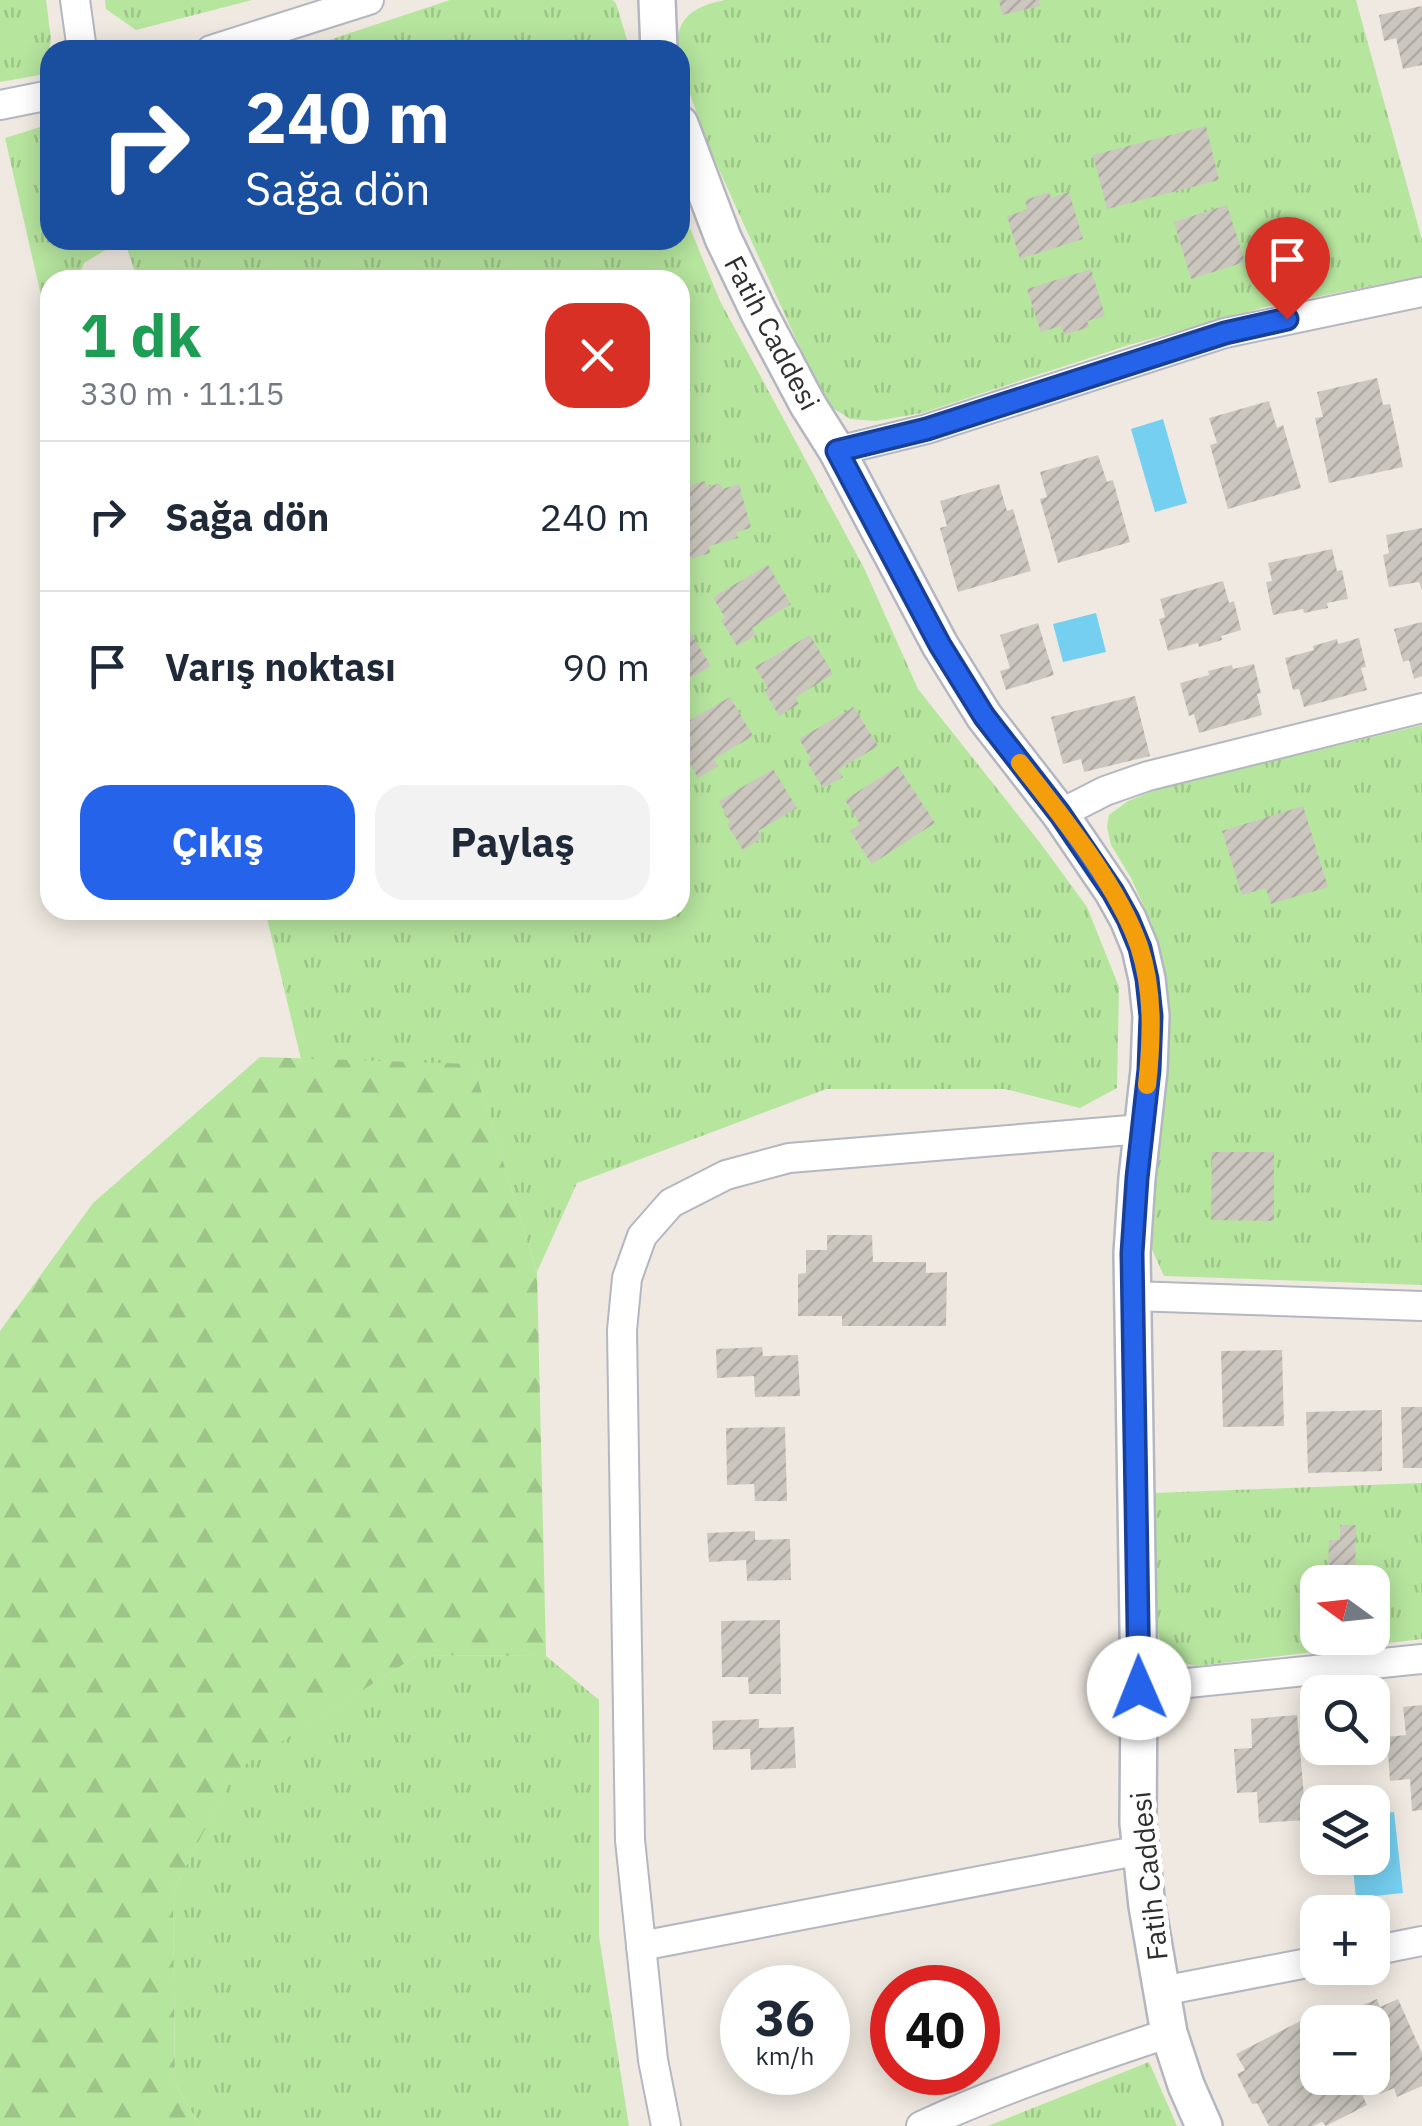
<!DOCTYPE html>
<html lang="tr">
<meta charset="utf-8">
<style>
body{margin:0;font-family:"IBM Plex Sans",sans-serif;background:#f2f2f3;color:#1f2937;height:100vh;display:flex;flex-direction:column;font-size:38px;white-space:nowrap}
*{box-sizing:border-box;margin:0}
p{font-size:32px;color:#747a83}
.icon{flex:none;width:55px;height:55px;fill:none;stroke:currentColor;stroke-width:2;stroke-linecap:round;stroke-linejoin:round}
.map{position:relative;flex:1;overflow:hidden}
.panel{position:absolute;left:40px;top:270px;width:650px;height:650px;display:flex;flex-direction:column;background:#fff;border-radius:30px;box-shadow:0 5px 25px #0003}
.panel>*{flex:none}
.top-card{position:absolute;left:40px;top:40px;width:650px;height:210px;border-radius:30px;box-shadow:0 5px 25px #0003;background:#1a4fa0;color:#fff;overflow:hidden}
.needle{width:65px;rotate:285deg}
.controls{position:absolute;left:1300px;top:1565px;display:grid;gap:20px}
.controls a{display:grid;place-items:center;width:90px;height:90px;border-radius:20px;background:#fff;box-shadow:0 5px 25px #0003;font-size:50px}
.speed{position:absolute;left:720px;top:1965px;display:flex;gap:20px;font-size:50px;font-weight:700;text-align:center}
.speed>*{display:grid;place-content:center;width:130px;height:130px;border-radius:50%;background:#fff;box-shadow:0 5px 25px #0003;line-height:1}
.speed small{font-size:25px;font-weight:400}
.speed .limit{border:15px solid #d22;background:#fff;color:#111}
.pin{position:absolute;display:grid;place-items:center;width:85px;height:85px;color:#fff;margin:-102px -42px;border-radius:50% 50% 50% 0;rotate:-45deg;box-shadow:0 0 10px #0007}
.pin .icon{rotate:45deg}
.me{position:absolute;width:110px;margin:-55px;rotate:359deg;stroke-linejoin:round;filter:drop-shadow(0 0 8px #0008)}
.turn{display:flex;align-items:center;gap:35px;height:210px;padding:0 40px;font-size:45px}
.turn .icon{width:130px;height:130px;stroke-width:2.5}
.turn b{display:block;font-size:70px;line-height:85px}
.round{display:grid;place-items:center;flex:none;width:105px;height:105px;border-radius:30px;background:#f2f2f3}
.head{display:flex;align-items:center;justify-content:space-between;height:170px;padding:0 40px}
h1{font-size:60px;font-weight:800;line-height:75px;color:#1e9e55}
.button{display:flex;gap:20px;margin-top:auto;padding:20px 40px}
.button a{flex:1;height:115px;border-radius:30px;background:#2563eb;color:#fff;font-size:40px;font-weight:800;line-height:115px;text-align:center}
.button a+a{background:#f2f2f3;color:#1f2937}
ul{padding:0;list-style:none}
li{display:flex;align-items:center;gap:30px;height:150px;padding:0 40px;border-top:2px solid #e0e1e3}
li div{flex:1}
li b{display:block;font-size:38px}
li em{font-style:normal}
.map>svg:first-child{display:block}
.grass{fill:url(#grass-tufts);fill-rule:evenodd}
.forest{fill:url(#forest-firs)}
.water{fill:#75cff0}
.building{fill:url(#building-hatch)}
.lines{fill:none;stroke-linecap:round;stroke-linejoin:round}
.minor-casing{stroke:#b4b7c1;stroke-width:32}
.tertiary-casing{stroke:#b4b7c1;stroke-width:40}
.minor{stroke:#fff;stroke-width:28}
.tertiary{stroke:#fff;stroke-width:35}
.route-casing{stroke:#184099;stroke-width:25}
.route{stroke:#2563eb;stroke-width:18}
.slow{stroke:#f59e0b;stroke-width:18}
.labels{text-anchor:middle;stroke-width:10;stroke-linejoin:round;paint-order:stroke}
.street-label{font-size:28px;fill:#2e2e2e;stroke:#fff}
</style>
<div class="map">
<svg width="1422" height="2126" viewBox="0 0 1422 2126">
<defs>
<pattern id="grass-tufts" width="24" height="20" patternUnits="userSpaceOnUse" patternTransform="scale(2.5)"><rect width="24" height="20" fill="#b6e59e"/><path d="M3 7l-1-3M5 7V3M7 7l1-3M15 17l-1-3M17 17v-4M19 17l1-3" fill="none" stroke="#9dc588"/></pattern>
<pattern id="forest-firs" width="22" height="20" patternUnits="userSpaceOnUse" patternTransform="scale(2.5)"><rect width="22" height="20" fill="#b6e59e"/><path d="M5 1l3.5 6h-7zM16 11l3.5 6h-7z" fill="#9dc588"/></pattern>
<pattern id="building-hatch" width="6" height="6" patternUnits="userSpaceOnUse" patternTransform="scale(2.5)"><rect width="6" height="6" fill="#cbc7bf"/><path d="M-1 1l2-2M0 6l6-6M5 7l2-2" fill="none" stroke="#afaba4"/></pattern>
</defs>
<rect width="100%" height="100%" fill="#efe9e1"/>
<g class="grass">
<polygon points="0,0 46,0 51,39 46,74 0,82"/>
<polygon points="105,0 252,0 136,30 106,9"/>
<polygon points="450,0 612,0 616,3 630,50 299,50"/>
<path d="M725 0H1356L1422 240V276L1265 307 1129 345 922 413 876 421 850 419 828 405 806 361 711 152 684 78 680 50H677C676 16 695 6 725 0Z"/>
<polygon points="50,124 50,240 122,240 84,263 77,280 50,280 50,335 5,138"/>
<polygon points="680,204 720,301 865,570 918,689 1041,844 1087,907 1119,987 1117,1088 1080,1108 1005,1089 826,1089 577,1183 537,1272 473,1065 301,1059 265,910 680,910 680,280 138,280 124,240 680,240"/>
<polygon points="1422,725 1422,1285 1164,1276 1150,1245 1164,985 1152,924 1131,878 1111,845 1107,827 1109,815 1128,801 1158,789"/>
<path d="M1422 1483V1639L1196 1666C1183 1662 1169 1661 1163 1649 1151 1628 1155 1523 1155 1493ZM1318 1582H1372V1638H1318Z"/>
<polygon points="418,1655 546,1656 599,1700 599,1936 629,2126 200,2126 175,2083 173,1892 234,1771"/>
<polygon points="1149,2062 1177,2126 988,2126"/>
</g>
<polygon class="forest" points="260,1057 473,1064 537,1272 546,1656 418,1655 234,1772 173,1892 175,2083 200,2126 0,2126 0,1331 93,1203"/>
<g class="water">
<polygon points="1163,419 1187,503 1155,512 1131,429"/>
<polygon points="1096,613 1106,652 1063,662 1053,624"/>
<polygon points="1394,1812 1403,1893 1356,1898 1352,1858 1372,1858 1373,1815"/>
</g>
<g class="building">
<polygon points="999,0 1039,0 1040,6 1002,15"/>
<polygon points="1422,6 1422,65 1403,69 1396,38 1384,41 1379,15"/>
<polygon points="1206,126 1219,180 1107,209 1093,155"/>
<polygon points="1049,192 1051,198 1069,192 1083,239 1020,259 1007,216 1027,210 1025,200"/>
<polygon points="1227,205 1245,262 1191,279 1174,222"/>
<polygon points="1091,269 1105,316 1087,321 1089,327 1065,335 1061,326 1041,332 1027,289"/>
<polygon points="1377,378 1383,405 1390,404 1403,467 1329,483 1315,418 1323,417 1317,392"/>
<polygon points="1269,401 1277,428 1283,425 1301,488 1228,509 1210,445 1217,443 1209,418"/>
<polygon points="1098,455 1107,482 1113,480 1130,542 1058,563 1040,499 1047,497 1040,472"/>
<polygon points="705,481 707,487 721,483 722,489 739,484 751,528 736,532 738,538 709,546 710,553 690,559 682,531 689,529 680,497 680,488"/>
<polygon points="999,484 1007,511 1013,509 1031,571 958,592 940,528 947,526 940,501"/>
<polygon points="1422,528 1422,589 1419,582 1389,587 1383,555 1389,553 1386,535"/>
<polygon points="1332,549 1337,571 1342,570 1348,599 1327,603 1328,608 1304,613 1303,609 1273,615 1266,582 1272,581 1268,563"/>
<polygon points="768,565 791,604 752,628 756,635 737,646 721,620 725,618 713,597"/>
<polygon points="1223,581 1229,603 1234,601 1241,630 1221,636 1222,640 1199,647 1198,643 1168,651 1159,619 1165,617 1160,599"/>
<polygon points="1422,622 1422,676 1414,679 1409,660 1403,662 1394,629"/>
<polygon points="1038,623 1054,675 1006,690 1000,671 1010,668 1000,635"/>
<polygon points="687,627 711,666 680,684 680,631"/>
<polygon points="810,635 833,674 795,698 799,704 779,716 764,690 768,688 755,667"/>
<polygon points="1359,638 1366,667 1361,668 1367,690 1304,707 1299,689 1293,690 1285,658 1314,650 1313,646 1337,639 1338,644"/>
<polygon points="1254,664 1261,693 1257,694 1262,715 1199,733 1194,714 1189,716 1180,683 1209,675 1208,671 1232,665 1233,669"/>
<polygon points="1135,696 1150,756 1084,772 1081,759 1063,764 1051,717"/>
<polygon points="730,697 753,736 714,759 718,766 698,778 683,752 687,750 680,738 680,726"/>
<polygon points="854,707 878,746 838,770 843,777 823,788 807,762 811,759 799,739"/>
<polygon points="898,766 935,823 872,864 850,831 860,824 845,800"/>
<polygon points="773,769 797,808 758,831 762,838 743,850 727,824 730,822 719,801"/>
<polygon points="1303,806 1328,887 1271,904 1266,888 1242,895 1222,831"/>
<polygon points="1212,1152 1274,1152 1274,1221 1211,1220"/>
<polygon points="827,1235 872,1235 873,1262 926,1262 926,1273 947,1272 946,1326 842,1326 842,1316 798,1316 798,1274 806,1273 806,1250 827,1250"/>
<polygon points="762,1347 763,1356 798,1355 800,1396 755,1397 754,1376 717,1378 716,1349"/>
<polygon points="1282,1350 1284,1426 1223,1427 1221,1351"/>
<polygon points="1401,1407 1422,1407 1422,1468 1403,1468"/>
<polygon points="1382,1410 1382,1471 1308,1473 1306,1412"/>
<polygon points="785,1427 787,1501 755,1501 754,1484 727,1485 726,1428"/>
<polygon points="1340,1525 1356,1525 1355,1581 1328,1580 1329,1540 1340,1540"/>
<polygon points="755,1531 755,1540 790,1539 791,1580 747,1581 746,1560 709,1562 707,1533"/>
<polygon points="780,1620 781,1694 749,1694 748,1677 722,1677 721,1621"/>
<polygon points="1422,1705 1422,1810 1412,1811 1410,1779 1390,1781 1387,1737 1406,1735 1403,1707"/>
<polygon points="1297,1715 1306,1820 1259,1823 1257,1792 1237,1793 1234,1749 1252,1748 1251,1719"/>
<polygon points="759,1719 759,1728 794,1727 796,1768 751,1770 750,1749 713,1750 712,1721"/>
<polygon points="1377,1999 1380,2007 1398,1999 1422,2053 1422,2086 1397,2097 1394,2088 1380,2094 1372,2077 1372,2022 1349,2022 1344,2013"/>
<polygon points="1318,2012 1323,2022 1318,2022 1318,2078 1334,2078 1336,2082 1344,2078 1354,2078 1367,2105 1326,2126 1322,2122 1313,2126 1269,2126 1257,2103 1252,2104 1237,2074 1245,2070 1236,2054"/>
</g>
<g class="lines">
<g class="minor-casing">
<g id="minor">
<polyline points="75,0 82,50"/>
<polyline points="211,50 369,0"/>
<polyline points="0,105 50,95"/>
<polyline points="837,451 927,429 1225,333 1422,292"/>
<polyline points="1060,814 1105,791 1148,776 1422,708"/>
<polyline points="1132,1296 1422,1306"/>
<polyline points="1139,1688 1422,1659"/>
<polyline points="641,1946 1141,1850"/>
<polyline points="1372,1951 1422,1941"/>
<polyline points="1162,1991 1318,1961"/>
<polyline points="666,2126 653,2060 630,1840 622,1330 627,1278 642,1236 671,1203 726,1175 789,1158 1142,1129"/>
<path d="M921 2126C1001 2089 1086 2061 1169 2033"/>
</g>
</g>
<g class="tertiary-casing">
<g id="tertiary">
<polyline points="657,0 659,50"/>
<polyline points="680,124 723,238 759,313 808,405 837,451 940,645 984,716 1060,814 1113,892 1128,919 1140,948 1147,979 1151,1016 1149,1070 1137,1178 1132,1253 1139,1688 1138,1823 1147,1906 1169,2033 1186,2085 1204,2126"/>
</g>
</g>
<use href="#minor" class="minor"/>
<use href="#tertiary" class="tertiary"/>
</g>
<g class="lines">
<g class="route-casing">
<polyline id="route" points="1139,1688 1132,1253 1137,1178 1149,1070 1151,1016 1147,979 1140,948 1128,919 1113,892 1060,814 984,716 940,645 837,451 927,429 1225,333 1287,319"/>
</g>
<use href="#route" class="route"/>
<path class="slow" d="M1020 763C1060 814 1118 885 1139 946 1154 990 1152 1039 1147 1085"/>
</g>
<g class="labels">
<g class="street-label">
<text transform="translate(772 333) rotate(62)" y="10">Fatih Caddesi</text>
<text transform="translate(1149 1876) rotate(-96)" y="10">Fatih Caddesi</text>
</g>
</g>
</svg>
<div class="controls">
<a><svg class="needle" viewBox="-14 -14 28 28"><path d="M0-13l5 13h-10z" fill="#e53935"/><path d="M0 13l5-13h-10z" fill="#747a83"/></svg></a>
<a><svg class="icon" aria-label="search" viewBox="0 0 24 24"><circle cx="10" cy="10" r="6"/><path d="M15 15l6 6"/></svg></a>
<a><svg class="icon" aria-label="layers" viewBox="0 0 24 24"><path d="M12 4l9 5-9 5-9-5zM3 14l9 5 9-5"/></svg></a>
<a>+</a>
<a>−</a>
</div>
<div class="speed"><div>36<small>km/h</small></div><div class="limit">40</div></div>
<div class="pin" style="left:1287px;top:319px;background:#d93025"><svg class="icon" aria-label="arrive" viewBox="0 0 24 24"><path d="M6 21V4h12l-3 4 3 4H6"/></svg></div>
<svg class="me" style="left:1139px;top:1688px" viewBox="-20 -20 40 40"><circle r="19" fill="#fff"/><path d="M0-13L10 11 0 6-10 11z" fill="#2563eb"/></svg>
<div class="top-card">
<div class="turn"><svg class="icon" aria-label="right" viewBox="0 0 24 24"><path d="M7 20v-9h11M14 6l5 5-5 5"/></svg><div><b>240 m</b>Sağa dön</div></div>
</div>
<section class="panel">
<div class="head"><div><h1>1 dk</h1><p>330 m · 11:15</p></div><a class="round" style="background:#d93025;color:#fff"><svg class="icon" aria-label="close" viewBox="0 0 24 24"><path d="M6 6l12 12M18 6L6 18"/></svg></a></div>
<ul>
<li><svg class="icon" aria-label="right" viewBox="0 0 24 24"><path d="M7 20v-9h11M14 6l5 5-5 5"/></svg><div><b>Sağa dön</b></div><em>240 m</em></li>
<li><svg class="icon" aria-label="arrive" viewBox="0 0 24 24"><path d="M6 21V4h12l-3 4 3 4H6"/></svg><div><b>Varış noktası</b></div><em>90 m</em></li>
</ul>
<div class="button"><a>Çıkış</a><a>Paylaş</a></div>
</section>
</div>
